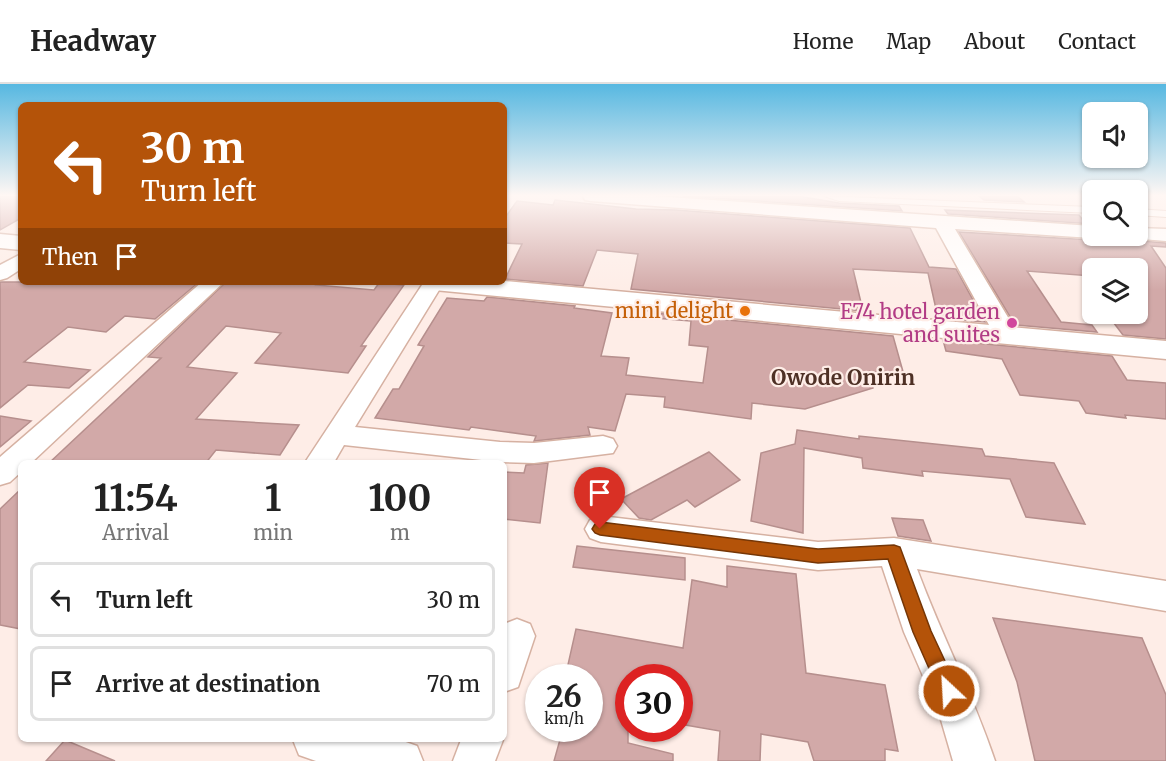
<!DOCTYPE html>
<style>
body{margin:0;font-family:Merriweather,serif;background:#f2f2f2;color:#222;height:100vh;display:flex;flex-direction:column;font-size:22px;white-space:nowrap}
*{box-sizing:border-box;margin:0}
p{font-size:20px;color:#767676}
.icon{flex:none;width:33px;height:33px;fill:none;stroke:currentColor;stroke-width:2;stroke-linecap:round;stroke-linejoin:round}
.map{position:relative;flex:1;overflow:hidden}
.details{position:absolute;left:18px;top:376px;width:489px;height:282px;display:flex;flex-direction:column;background:#fff;border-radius:9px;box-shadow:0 2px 4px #0004}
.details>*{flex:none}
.top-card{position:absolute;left:18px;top:18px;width:489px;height:183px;border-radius:9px;box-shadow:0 2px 4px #0004;background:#b45309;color:#fff;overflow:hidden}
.controls{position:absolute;left:1082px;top:18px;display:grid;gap:12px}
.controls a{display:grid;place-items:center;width:66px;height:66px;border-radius:9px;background:#fff;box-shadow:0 2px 4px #0004;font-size:30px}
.speed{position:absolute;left:525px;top:580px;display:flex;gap:12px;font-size:30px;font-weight:700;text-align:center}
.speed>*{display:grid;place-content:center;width:78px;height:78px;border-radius:50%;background:#fff;box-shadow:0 2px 4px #0004;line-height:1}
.speed small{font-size:15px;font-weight:400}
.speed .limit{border:9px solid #d22;background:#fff;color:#111}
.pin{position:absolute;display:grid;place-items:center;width:51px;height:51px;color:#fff;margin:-62px -26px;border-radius:50% 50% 50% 0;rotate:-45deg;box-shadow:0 0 6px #0007}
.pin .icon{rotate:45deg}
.me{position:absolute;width:66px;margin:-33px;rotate:335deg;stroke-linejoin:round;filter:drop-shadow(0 0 4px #0008)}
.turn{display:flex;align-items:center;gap:21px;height:126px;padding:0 24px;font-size:27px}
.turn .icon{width:78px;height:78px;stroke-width:2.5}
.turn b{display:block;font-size:42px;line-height:51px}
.then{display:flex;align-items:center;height:57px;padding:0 24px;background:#0003;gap:12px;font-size:22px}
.eta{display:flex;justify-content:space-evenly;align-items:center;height:102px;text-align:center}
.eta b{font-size:36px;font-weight:700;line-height:42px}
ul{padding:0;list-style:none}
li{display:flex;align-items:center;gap:18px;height:75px;margin:0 12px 9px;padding:0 12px;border:3px solid #e0e0e0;border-radius:9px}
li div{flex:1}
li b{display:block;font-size:22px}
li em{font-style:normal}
header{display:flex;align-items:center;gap:36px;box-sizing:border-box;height:84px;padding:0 30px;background:#fff;border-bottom:2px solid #e0e0e0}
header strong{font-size:28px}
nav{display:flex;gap:33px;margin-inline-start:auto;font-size:21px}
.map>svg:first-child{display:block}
.building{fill:#d2a9a8;stroke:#b68f8d;stroke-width:1.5}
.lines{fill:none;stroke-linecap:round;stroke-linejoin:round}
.service-casing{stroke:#d6b1a2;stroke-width:2}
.minor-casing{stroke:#d6b1a2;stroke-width:3}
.tertiary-casing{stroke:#d6b1a2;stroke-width:3}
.service{fill:#fff;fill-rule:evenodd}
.minor{fill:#fff;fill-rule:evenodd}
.tertiary{fill:#fff;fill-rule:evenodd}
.route{fill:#b45309;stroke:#753606;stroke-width:1.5}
.food-dot{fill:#e8710a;stroke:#feede7;stroke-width:2}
.hotel-dot{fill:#d1479c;stroke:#feede7;stroke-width:2}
.labels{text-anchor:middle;stroke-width:4.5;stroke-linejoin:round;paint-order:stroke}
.food-label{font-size:20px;fill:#c56008;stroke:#feede7;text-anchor:end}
.hotel-label{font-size:20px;fill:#b23c85;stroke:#feede7;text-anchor:end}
.neighbourhood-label{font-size:21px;font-weight:bold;fill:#4e3025;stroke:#feede7}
</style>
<header>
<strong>Headway</strong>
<nav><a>Home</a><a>Map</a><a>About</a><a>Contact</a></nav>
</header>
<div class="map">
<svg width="1166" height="677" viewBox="0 0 1166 677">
<rect width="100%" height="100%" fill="#feede7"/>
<g class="building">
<polygon points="0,112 21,112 21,134 0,146"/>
<polygon points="683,112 798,112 839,119 899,122 902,127"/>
<polygon points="979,112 1017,112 1024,118 984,116"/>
<polygon points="555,116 636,125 676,126 910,144 929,183 956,185 985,238 938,234 928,189 853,185 863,227 631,205 638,170 597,166 583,202 505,195 522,160 504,159 504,135 517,117 553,121"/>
<polygon points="945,126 1079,131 1082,135 1092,135 1092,140 948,130"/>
<polygon points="959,148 1092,156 1101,152 1113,152 1127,153 1130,156 1166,159 1166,163 1151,162 1166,184 1166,255 1123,251 1107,230 1137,230 1137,184 1092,184 1092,192 1027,187 1061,238 1092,241 1097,248 1015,241"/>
<polygon points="0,198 199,198 155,235 125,232 106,248 68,243 24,278 90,286 69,304 28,301 0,324"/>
<polygon points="226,198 319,198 316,201 374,206 379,199 404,201 361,262 366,262 348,289 255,279 281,249 226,242 187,283 237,289 196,335 299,341 280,371 216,366 205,380 48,380 161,274 148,273"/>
<polygon points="487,213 575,222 574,224 612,229 601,272 629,274 626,291 703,299 708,263 689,261 691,237 655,234 655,229 893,252 904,291 870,287 873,304 805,325 752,319 751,335 664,323 665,313 626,310 615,347 588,343 590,351 534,357 536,352 471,343 469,346 375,334 393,305 399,305 424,262 418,261 447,214 484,217"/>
<polygon points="943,256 1112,272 1127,296 1166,299 1166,335 1125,331 1126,334 1086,329 1079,317 1020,311 1002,275 946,267"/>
<polygon points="0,332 31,337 0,363"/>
<polygon points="797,346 859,355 859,352 982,365 985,372 1054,379 1085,440 1026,433 1010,395 922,387 923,392 863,384 862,374 804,364 803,449 751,437 761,369 795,360"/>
<polygon points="709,368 740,396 695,423 687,416 651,436 639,434 621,415"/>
<polygon points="548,379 540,439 504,435 504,388 524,389 526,381"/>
<polygon points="21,405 21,545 0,541 0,425"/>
<polygon points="892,434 923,436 931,457 898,452"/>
<polygon points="577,462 685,474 685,496 573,483"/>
<polygon points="727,482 796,490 806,589 885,601 898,667 885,665 885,677 814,677 808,658 761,650 760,677 718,677 720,647 680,640 680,594 628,594 628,659 673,670 673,677 554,677 563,645 590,645 590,594 565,594 576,545 683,564 692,496 727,503"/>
<polygon points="993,534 1142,554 1166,611 1166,677 1035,677 1017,598"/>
<polygon points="65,656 115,677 46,677"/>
</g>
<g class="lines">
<g class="service-casing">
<g id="service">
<polygon points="824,112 1092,123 1092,129 839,117"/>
<polygon points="1137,125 1166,127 1166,133 1137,131"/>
</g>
</g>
<g class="minor-casing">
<g id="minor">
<polygon points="583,112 654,112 1092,142 1092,152 1099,152 1092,154 955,145 1018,250 1014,255 1006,257 998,255 994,250 936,144 591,117 585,116"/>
<polygon points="1137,144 1166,145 1166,157 1130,154 1129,152 1137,152"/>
<polygon points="21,170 21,185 7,194 0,196 0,181"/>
<polygon points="202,198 224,198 30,380 21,380 21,388 10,398 0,401 0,373"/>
<polygon points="424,198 444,198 355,343 500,358 534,359 603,352 613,355 617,362 613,369 534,379 500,378 344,361 333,380 304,380"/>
<path d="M601 432 818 458 894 454 1166 497V527L917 485C941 550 973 611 995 677H953L939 629 904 548 882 482 818 486 601 458 590 454 585 445 590 436Z"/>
<polygon points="517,535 530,540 535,552 518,603 504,608 504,540"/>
<polygon points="293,656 400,656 417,662 423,677 316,677 299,671"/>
<polygon points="461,656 503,656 495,677 453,677"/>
</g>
</g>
<g class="tertiary-casing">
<g id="tertiary">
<polygon points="0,150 21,152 21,166 0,164"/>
<polygon points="504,197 1166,257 1166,275 434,206 425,203 421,198"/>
</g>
</g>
<use href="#service" class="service"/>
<use href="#minor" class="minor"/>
<use href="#tertiary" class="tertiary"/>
</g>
<linearGradient id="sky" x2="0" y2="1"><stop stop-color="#57b8e1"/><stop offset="0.54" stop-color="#fff7f4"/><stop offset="1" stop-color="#fff7f4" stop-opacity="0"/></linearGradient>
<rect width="1166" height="206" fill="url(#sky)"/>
<polygon class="route" points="600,438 818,465 894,461 900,463 931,547 959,607 956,614 949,617 942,614 913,548 888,475 818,479 600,451 595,449 592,445 595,440"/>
<circle class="food-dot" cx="745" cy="227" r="6"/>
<circle class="hotel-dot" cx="1012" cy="239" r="6"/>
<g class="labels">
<g class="food-label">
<text x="733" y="234">mini delight</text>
</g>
<g class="hotel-label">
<text x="1000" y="235">E74 hotel garden<tspan x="1000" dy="23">and suites</tspan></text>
</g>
<g class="neighbourhood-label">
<text x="843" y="301">Owode Onirin</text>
</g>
</g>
</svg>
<div class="controls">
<a><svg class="icon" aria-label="sound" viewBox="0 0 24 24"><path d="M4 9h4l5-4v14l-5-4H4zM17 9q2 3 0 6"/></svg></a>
<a><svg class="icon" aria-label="search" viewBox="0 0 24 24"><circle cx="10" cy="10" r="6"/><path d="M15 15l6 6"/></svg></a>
<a><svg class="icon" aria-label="layers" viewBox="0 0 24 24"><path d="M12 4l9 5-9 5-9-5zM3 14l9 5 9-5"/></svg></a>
</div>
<div class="speed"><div>26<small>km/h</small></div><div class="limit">30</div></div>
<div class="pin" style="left:600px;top:445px;background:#d93025"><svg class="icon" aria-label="arrive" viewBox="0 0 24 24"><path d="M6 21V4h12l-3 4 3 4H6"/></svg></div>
<svg class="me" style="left:949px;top:607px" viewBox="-20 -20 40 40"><circle r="17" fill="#b45309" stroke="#fff" stroke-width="3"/><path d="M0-11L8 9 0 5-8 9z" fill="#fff"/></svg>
<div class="top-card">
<div class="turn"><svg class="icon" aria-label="left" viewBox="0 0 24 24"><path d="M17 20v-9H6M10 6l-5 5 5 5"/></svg><div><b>30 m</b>Turn left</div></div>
<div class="then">Then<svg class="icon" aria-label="arrive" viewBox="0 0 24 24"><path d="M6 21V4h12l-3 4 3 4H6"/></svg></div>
</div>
<section class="details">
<div class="eta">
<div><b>11:54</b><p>Arrival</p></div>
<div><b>1</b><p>min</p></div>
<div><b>100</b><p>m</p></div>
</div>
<ul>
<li><svg class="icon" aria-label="left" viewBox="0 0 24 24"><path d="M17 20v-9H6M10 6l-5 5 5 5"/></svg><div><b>Turn left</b></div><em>30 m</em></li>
<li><svg class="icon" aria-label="arrive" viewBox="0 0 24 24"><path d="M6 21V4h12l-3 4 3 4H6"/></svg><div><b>Arrive at destination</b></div><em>70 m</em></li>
</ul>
</section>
</div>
